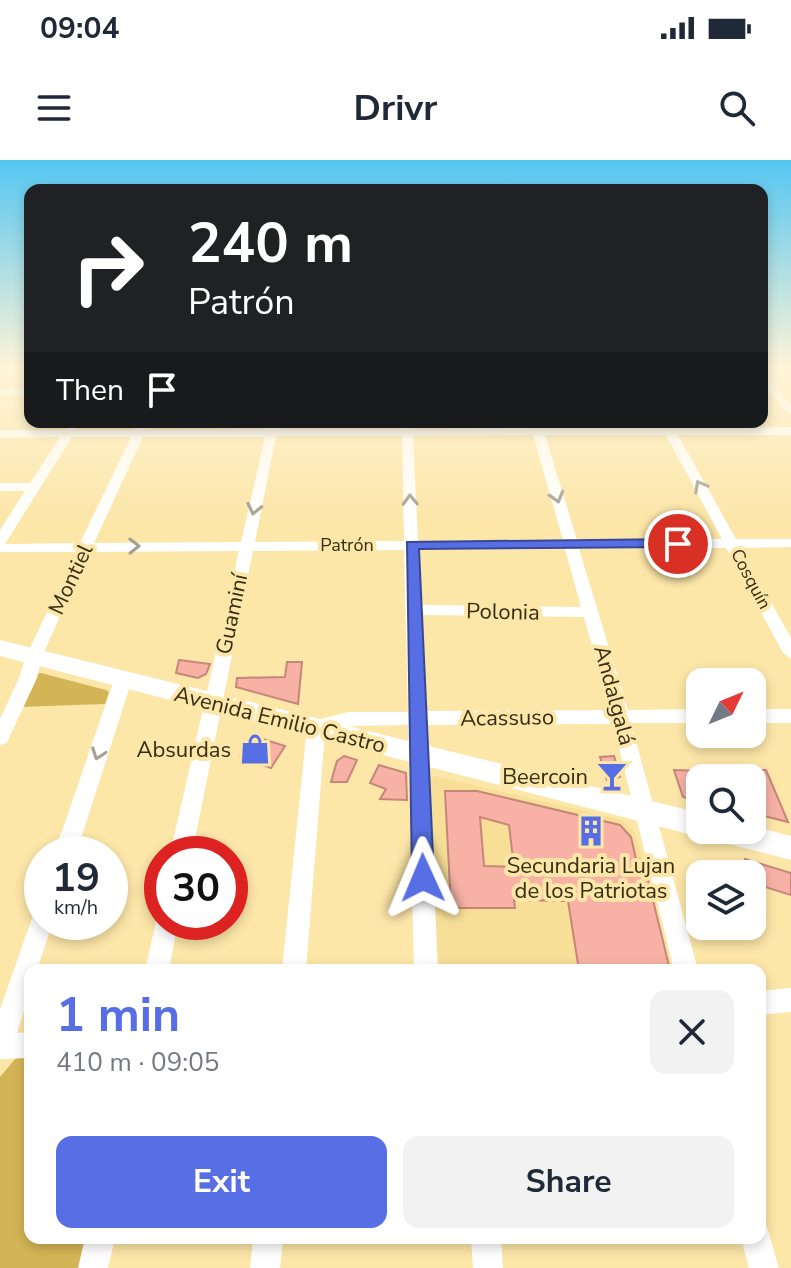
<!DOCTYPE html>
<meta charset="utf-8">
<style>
body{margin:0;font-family:"Nunito Sans",sans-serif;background:#f2f2f3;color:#1f2937;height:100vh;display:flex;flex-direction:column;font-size:30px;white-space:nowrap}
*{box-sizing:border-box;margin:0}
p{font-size:26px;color:#747a83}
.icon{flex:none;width:44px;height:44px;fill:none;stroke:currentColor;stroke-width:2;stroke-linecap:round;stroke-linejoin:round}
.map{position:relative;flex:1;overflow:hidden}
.sheet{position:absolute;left:24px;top:804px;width:742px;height:280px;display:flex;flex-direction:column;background:#fff;border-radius:16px;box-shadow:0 4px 12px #0003}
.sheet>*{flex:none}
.banner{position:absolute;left:24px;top:24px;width:744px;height:244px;border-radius:16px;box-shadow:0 4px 12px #0003;background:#202124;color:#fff;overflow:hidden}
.needle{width:52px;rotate:47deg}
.tools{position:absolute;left:686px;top:508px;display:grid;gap:16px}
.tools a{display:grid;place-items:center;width:80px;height:80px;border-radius:16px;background:#fff;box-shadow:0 4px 12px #0003;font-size:40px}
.speed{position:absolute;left:24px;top:676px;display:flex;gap:16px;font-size:40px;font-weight:700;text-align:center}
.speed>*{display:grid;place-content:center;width:104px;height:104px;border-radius:50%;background:#fff;box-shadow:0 4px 12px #0003;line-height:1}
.speed small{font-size:20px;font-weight:400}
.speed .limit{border:12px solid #d22;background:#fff;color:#111}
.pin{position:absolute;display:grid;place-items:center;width:68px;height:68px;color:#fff;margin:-34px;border:4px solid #fff;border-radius:50%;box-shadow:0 2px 8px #0007}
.me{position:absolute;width:88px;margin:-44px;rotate:359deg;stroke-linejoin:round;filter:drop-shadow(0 0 6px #0008)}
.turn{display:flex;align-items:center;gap:28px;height:168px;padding:0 32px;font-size:36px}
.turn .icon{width:104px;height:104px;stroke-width:2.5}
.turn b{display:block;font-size:56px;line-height:68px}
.then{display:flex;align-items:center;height:76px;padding:0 32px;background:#0003;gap:16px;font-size:30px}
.round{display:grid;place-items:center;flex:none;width:84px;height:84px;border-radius:16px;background:#f2f2f3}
.overview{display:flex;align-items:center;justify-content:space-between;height:136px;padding:0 32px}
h1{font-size:48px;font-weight:700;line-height:60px;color:#576ee4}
.action{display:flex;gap:16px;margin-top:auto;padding:16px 32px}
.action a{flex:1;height:92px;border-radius:16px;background:#576ee4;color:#fff;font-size:32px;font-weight:700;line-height:92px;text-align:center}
.action a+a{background:#f2f2f3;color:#1f2937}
.status{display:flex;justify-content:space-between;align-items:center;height:56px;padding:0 40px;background:#fff;direction:ltr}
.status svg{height:22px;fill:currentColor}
header{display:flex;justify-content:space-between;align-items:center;height:104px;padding:0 32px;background:#fff;font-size:36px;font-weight:700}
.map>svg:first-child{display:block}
.built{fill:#f7df98}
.green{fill:#d4b556}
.building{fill:#f7b2a5;stroke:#c7867a;stroke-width:2;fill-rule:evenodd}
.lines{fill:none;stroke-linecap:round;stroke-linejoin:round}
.minor{fill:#fff;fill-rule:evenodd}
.major{fill:#fff;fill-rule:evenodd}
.oneway{stroke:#a5a095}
.route{fill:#576ee4;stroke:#394894;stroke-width:2}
.labels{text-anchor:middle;stroke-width:8;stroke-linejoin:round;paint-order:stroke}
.far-street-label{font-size:18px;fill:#362d14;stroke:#fce6a8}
.street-label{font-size:22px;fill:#362d14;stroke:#fce6a8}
.poi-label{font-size:22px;fill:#362d14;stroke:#fce6a8;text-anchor:end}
</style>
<div class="status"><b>09:04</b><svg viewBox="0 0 49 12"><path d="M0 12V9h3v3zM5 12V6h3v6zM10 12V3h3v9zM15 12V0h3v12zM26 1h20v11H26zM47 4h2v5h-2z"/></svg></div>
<header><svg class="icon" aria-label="menu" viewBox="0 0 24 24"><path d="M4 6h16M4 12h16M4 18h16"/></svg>Drivr<svg class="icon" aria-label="search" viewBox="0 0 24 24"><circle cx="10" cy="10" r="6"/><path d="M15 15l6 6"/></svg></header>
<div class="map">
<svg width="791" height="1108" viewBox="0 0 791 1108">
<rect width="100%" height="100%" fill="#fce6a8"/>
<polygon class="built" points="435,616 622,660 634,672 643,699 562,698 579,810 434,810 427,624"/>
<g class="green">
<polygon points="41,513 106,530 109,532 105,544 19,547 34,515"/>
<polygon points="30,894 30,1078 89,1078 82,1108 0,1108 0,917 15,899"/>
</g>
<g class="building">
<polygon points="179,500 210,504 206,514 198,518 176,513"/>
<polygon points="287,502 302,502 298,544 236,527 237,518 285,517"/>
<polygon points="253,576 285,586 271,608 240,597"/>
<polygon points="344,596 357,600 347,622 331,622 337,601"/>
<polygon points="614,596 620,617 607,620 600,597"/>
<polygon points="379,605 406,613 407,640 380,639 386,629 370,623"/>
<polygon points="674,610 700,611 700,642 683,637"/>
<polygon points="752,610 766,610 788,662 752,653"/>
<path d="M445 631H477L620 665 631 677 636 699H643L670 810H579L568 741 514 740 515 748H451ZM480 657 509 665 514 707 484 706Z"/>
<polygon points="745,699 791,713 791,735 752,723 752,714 744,714"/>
</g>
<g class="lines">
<g class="minor">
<polygon points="762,212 791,244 791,254 787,253 762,222"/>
<polygon points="30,228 30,234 0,235 0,229"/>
<path d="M139 262H147L146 270 266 269 271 262 277 263 278 269H401V262H413V269L531 268 529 262H541L543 268H662V262H670L674 268 791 267V275H678L736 379H791V387L741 388 791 478V499L783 493 726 388 579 389 628 550 700 549V563H631L698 810H674L613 564 427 565 438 810H414L408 565 348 566 325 572 306 810H282L307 567 310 562 348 552H408L404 390 253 391 192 694H170L239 391 90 392 42 496 37 518 9 578 7 583 0 585V559L19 518 26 496 76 392H0V370L25 331H0V323H30L60 277 0 278V270H65L72 265 76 266V270H134ZM533 275 563 380 418 381 413 276ZM545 275H666L722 379 577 380ZM276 276H402L404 381 255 382ZM72 277H131L80 383 5 384ZM143 277H265L241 382 94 383ZM565 389 581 447 421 445 419 390ZM422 455 584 457 610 550 426 551Z"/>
<polygon points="123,514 132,520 76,694 54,694 114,520"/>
<rect x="752" y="549" width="39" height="14"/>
<polygon points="42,750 42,762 53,762 37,810 30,810 30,832 17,873 30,872 30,898 0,899 0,849 31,761 34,753"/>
<polygon points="162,753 162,762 178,762 169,810 145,810 156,762"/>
<polygon points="791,828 791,852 760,855 760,831"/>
<polygon points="760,1065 767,1067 779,1108 749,1108 741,1078 760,1078"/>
<polygon points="85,1078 115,1078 108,1108 78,1108"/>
<polygon points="253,1078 283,1078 280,1108 250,1108"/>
<polygon points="471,1078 501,1078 503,1108 473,1108"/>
</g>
<polygon class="major" points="0,480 700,653 700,670 752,670 752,666 791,676 791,700 721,682 711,678 709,674 700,677 0,496"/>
</g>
<defs><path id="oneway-chevron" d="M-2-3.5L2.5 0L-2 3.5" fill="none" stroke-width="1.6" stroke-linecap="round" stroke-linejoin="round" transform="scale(2)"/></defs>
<g class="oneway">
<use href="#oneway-chevron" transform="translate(700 326) rotate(-119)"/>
<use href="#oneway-chevron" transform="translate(557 337) rotate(74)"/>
<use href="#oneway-chevron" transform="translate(410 340) rotate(-92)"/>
<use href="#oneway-chevron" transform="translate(254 349) rotate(103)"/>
<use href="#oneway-chevron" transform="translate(134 386) rotate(-1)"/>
<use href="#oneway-chevron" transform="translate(98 594) rotate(109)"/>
</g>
<linearGradient id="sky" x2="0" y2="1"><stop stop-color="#54c6f1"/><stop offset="0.57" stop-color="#fef4d8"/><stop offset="1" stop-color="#fef4d8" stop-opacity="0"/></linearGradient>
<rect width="791" height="363" fill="url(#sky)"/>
<polygon class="route" points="678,379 683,381 683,387 419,389 434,718 431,725 423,728 415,725 412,718 407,382"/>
<defs>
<g id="shop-bare" transform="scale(2.4)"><path d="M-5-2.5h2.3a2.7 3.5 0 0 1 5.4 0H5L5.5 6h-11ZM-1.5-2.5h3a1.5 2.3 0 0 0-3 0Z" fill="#576ee4" stroke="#fce6a8" stroke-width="2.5" paint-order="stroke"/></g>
<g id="bar-bare" transform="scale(2.4)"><path d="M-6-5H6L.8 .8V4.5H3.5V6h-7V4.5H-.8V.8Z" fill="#576ee4" stroke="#fce6a8" stroke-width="2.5" paint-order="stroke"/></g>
<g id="building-bare" transform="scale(2.4)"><path d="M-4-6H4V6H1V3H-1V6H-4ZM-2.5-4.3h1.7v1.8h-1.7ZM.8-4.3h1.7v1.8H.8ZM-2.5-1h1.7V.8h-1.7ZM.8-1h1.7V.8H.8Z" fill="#576ee4" stroke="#fce6a8" stroke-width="2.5" paint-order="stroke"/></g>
</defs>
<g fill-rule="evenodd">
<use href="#shop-bare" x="255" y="589"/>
<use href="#bar-bare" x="612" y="616"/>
<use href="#building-bare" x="591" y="671"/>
</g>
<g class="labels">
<g class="far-street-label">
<text x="347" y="391">Patrón</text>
<text transform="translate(751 419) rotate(62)" y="6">Cosquín</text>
</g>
<g class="street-label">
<text transform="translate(70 419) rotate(-65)" y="8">Montiel</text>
<text transform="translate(503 451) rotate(1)" y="8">Polonia</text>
<text transform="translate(231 454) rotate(-78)" y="8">Guaminí</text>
<text transform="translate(615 535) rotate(75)" y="8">Andalgalá</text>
<text transform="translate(507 557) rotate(-1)" y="8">Acassuso</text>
<text transform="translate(280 559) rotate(14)" y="8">Avenida Emilio Castro</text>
</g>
<g class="poi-label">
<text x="231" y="597">Absurdas</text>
<text x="588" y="624">Beercoin</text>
<text x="591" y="713" text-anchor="middle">Secundaria Lujan<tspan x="591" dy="25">de los Patriotas</tspan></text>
</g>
</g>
</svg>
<div class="tools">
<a><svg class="needle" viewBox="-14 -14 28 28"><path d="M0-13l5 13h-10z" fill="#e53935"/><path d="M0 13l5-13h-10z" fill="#747a83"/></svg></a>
<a><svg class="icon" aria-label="search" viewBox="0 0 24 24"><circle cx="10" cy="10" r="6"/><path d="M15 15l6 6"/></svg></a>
<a><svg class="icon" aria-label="layers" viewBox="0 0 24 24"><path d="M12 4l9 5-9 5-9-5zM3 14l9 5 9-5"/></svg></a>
</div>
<div class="speed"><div>19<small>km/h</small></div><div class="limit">30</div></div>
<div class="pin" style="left:678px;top:384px;background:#d93025"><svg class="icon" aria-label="arrive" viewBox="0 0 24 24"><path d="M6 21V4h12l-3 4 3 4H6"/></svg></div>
<svg class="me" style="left:423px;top:718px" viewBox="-20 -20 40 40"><path d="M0-17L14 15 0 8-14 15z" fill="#576ee4" stroke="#fff" stroke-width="4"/></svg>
<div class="banner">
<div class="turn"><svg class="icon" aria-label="right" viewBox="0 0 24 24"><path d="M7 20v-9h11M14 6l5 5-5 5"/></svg><div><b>240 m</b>Patrón</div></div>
<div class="then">Then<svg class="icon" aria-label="arrive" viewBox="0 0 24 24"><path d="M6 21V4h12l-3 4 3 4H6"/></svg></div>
</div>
<section class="sheet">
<div class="overview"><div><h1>1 min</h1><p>410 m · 09:05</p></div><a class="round"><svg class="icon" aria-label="close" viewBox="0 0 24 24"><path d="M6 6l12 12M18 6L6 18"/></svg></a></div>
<div class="action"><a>Exit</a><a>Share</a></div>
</section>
</div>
